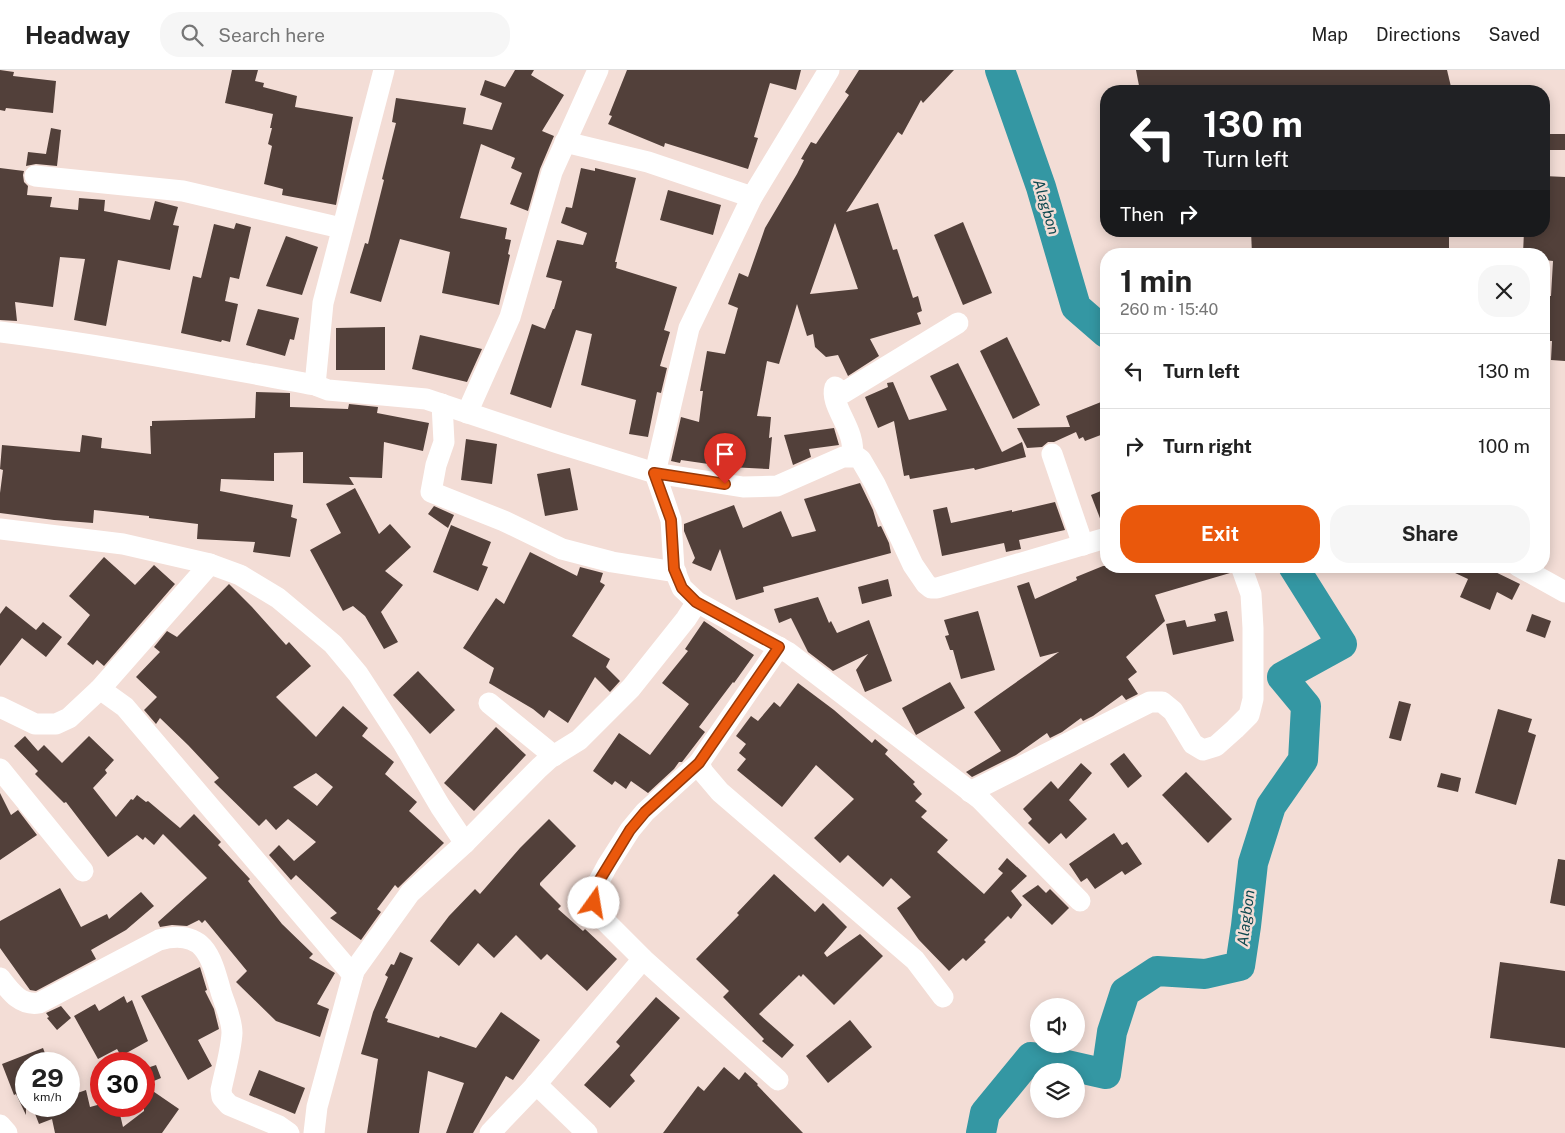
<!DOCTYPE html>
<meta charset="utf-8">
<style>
body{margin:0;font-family:"Public Sans",sans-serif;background:#f6f6f6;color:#222;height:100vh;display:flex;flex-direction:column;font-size:19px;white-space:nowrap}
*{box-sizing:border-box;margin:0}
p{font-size:16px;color:#767676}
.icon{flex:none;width:28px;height:28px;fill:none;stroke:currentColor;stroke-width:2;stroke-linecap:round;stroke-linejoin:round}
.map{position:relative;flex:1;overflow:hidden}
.panel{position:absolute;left:1100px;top:178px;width:450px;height:325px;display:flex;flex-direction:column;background:#fff;border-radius:20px;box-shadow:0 2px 12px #0003}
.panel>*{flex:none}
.banner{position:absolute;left:1100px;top:15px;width:450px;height:152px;border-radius:20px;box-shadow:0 2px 12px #0003;background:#202124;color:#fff;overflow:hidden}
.tools{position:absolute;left:1030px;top:928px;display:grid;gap:10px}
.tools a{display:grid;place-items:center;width:55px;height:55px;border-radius:50%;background:#fff;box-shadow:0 2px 12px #0003;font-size:25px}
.speed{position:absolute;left:15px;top:982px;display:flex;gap:10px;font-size:25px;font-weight:700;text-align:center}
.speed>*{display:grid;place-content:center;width:65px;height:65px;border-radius:50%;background:#fff;box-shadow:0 2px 12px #0003;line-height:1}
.speed small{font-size:12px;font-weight:400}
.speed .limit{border:8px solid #d22;background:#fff;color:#111}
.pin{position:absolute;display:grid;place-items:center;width:42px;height:42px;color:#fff;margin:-51px -21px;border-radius:50% 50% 50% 0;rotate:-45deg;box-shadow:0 0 5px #0007}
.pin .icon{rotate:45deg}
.me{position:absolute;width:55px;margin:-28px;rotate:13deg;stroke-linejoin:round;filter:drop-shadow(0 0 4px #0008)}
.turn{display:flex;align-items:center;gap:18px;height:105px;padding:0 20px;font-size:22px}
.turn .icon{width:65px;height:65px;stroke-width:2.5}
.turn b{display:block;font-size:35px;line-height:42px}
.then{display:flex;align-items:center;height:48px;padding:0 20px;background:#0003;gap:10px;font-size:19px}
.round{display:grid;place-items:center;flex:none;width:52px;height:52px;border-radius:20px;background:#f6f6f6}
.summary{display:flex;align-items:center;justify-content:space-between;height:85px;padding:0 20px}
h1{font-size:30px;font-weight:700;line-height:38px}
.action{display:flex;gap:10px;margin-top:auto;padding:10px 20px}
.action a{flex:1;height:58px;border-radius:20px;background:#ea580c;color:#fff;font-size:20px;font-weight:700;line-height:58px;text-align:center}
.action a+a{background:#f6f6f6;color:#222}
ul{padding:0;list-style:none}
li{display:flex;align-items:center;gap:15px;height:75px;padding:0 20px;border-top:1px solid #e0e0e0}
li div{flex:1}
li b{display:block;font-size:19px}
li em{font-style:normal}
header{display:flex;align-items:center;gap:30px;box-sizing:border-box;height:70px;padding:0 25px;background:#fff;border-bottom:1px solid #e0e0e0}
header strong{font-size:24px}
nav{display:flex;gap:28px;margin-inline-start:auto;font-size:18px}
.search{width:350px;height:45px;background:#f6f6f6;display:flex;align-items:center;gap:12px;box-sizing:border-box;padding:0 18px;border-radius:20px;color:#767676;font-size:19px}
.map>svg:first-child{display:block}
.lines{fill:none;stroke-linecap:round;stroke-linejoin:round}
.river{stroke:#3497a3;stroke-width:30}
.building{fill:#52403a;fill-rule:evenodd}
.minor{stroke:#fff;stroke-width:21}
.route-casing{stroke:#983908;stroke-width:12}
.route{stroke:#ea580c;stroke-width:9}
.labels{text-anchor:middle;stroke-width:5;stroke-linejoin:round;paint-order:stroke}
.water-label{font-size:15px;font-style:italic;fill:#0f4950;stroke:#f3ddd6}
</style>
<header>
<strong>Headway</strong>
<div class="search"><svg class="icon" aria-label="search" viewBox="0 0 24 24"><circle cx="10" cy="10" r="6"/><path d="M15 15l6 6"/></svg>Search here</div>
<nav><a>Map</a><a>Directions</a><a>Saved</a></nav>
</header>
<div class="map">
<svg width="1565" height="1063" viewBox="0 0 1565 1063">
<rect width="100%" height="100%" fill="#f3ddd6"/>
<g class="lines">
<g class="river">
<polyline points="1000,0 1041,117 1076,237 1106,263"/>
<polyline points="981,1063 985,1043 1031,987 1106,1004 1112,962 1125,922 1157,901 1205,904 1240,896 1246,856 1253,793 1271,736 1303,690 1306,636 1282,607 1342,574 1293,496"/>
</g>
</g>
<g class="building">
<polygon points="0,0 14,2 13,6 56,11 53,43 6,38 5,41 0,40"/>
<polygon points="232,0 258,0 255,11 264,13 263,17 297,26 295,37 353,47 336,135 282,125 283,119 264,114 272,76 268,74 272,58 270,58 273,44 225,33"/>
<polygon points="515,0 534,0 531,5 564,25 542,61 554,66 540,99 528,141 510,134 522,103 511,98 515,88 481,74 460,148 507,158 505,169 511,170 508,184 510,185 499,235 442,223 450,182 400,169 381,232 350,223 365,173 368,174 384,110 382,109 396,53 392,52 396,28 466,38 463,54 492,60 502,33 480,25 485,10 505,17"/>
<polygon points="627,0 801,0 796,20 770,13 754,67 758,68 748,99 665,73 664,77 608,54 612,46 609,45"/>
<path d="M859 0H954L923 33 921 30 902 65 898 62 846 142 878 133 893 180 897 179 913 228 918 226 922 241 917 243 921 254 870 269 879 286 848 306 838 285 826 287 815 277 813 264 807 266 797 234 779 294 767 291 757 346 771 347 769 368 772 367 769 399 729 397 681 390 680 393 671 391 681 347 699 352 703 321H700L707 281 725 284 738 238 728 234 739 203 748 207 765 158 797 104 804 90 801 89 811 72 816 74 849 25 845 22ZM835 153 858 219 810 224Z"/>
<polygon points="1136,0 1447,0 1452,21 1140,21"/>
<polygon points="51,58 61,60 57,96 36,94 26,96 28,82 46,84"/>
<rect x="1544" y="64" width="21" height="16"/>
<polygon points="0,98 24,101 23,105 24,112 28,116 27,125 52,127 50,137 78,140 79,128 105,130 104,141 150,150 155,131 178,137 173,155 179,156 170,200 118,190 106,256 74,250 85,189 60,187 53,237 15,232 17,251 0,250"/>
<polygon points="581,98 595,101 595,98 636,108 615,192 617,192 616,198 677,217 664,260 670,262 660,296 667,298 661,323 657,322 648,367 629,364 636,330 581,315 592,264 576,260 551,338 510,324 532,254 545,259 553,239 554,239 562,211 546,207 557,170 583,175 587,163 561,153 566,137 572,138"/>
<polygon points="1544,106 1565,107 1565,291 1551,290 1552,271 1544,271 1544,226 1551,226 1553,191 1544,190 1544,184 1523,184 1524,161 1544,161"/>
<polygon points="668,120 721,135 713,165 660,150"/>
<polygon points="963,152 992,223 963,235 934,165"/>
<polygon points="236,153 251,157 239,209 230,207 225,231 238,234 230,272 222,270 221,272 181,263 193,206 201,208 214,154 234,159"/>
<polygon points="1251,161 1449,161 1449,184 1252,184"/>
<polygon points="286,166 318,177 302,225 266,216"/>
<polygon points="258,239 299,248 294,270 290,269 285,286 246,275"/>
<polygon points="385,257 385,300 336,300 336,258"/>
<polygon points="420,265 482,279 467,312 412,299"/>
<polygon points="1007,267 1040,335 1013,349 980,281"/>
<polygon points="958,293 1002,382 1022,372 1026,387 975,400 974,398 910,409 909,405 904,406 894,351 878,358 865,327 888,317 887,313 893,312 909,350 947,340 930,306"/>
<polygon points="256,322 290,323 290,337 348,339 349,334 378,337 377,343 429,353 423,381 384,372 382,408 349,407 354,415 303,413 303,382 274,383 274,411 221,409 220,421 293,435 291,447 297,449 290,487 253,482 255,472 197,469 198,454 149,448 149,446 94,440 93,453 54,450 0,443 0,423 3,400 0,399 2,375 80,382 82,365 102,368 101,378 151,384 150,356 152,356 152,351 255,348"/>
<polygon points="1101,332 1106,345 1106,363 1085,371 1083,367 1079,369 1076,362 1054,372 1048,372 1042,377 1027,378 1017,358 1070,357 1066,346"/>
<polygon points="834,358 839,375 809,379 811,387 793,395 784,365"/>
<polygon points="466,369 497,374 492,414 461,410"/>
<polygon points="570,398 578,440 545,446 537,404"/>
<polygon points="860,413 873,440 878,457 881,456 889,473 891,483 763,517 764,522 736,530 720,479 711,501 692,493 695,488 684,461 684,454 734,435 743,458 781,441 792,467 816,461 804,429"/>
<polygon points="355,418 379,464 390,454 411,477 385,501 403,515 381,542 398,572 384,579 365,546 353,536 343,541 310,480 341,463 326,434"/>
<polygon points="1106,419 1106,456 1103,456 1091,425"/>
<polygon points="1055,432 1065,460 1019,470 1021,479 1006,482 1004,473 942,486 933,440 947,437 951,453 1012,440 1012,442"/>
<polygon points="434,436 454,445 448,458 428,444"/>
<polygon points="451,455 491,472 482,495 488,497 478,521 433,502"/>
<polygon points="530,482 577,506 580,497 603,503 600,512 605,515 572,566 610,589 606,597 620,611 610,622 595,607 568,653 549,640 544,648 533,639 489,613 494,598 463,578 496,528 504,534"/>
<polygon points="104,487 135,515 154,495 175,514 104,596 97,590 93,595 67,574 90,545 69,526"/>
<polygon points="1103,496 1229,496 1230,503 1155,525 1165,551 1126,587 1137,602 1128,609 1138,624 1126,630 1122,625 1093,646 1083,651 1081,648 1062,662 1050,668 1047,663 1016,685 972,707 966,702 1001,681 974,642 1059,582 1040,587 1017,516 1029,512 1035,529 1077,510 1076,507"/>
<polygon points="1440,496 1483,496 1520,514 1512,530 1497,522 1490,540 1460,527 1468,509"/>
<polygon points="888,509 892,526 862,534 858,517"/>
<path d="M229 514 252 537 286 575 289 572 311 596 276 627 316 667 343 636 368 658 362 666 394 692 385 704 417 732 409 741 444 773 398 818 395 815 377 839 381 842 361 870 330 848 337 843 296 805 291 810 269 785 279 775 294 791 316 772 288 749 276 760 266 749 259 756 214 712 219 708 188 675 160 648 156 654 144 640 157 627 136 607 160 582 154 577 167 561 177 567ZM316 703 333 717 317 736 293 717Z"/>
<polygon points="818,527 829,553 831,551 837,563 869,550 892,611 865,622 856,600 868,584 833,601 808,582 791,548 779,553 774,539"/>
<polygon points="6,536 36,560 43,552 62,567 46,587 22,568 0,596 0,544"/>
<polygon points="978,541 995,600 961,609 953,580 950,580 945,566 949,565 944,550"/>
<polygon points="1227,541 1234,571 1173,585 1166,554 1185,550 1187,557 1216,551 1214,544"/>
<polygon points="1532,544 1551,551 1545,568 1526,561"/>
<polygon points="704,551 754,585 734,613 733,612 699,657 705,662 682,692 679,692 674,699 648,723 631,711 626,719 615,711 612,715 593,701 619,663 650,685 689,634 662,613 688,581 685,579"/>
<polygon points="418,601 455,640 430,664 393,625"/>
<polygon points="950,612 965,638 916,665 902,638"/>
<polygon points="798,613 834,640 872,673 875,669 888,680 885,684 915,712 913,714 922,724 915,731 927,741 921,747 948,770 937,782 984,824 1003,803 998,799 1007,788 1027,806 1011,821 1022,835 1011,849 1008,846 984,870 986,872 966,891 963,888 949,901 919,870 897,838 911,827 891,808 883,817 848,785 840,793 814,768 854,729 816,695 782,737 737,700 746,689 739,683 746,674 736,666 751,646 758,651 774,632 780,637"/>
<polygon points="1399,631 1411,634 1401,671 1389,668"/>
<polygon points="1498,639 1532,649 1528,662 1536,665 1516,735 1475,723"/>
<polygon points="496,657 526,685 474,741 444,713"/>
<polygon points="25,666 38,681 44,675 62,693 89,666 114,690 105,700 107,703 93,718 116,747 131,729 133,730 137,725 146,732 148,731 180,758 194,744 221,772 218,775 250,809 248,811 282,854 313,884 309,888 335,903 317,934 329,939 320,967 276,951 236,912 247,901 205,850 202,853 199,850 187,856 172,855 160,857 158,852 207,808 163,764 154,775 145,767 143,770 137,765 108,787 66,732 64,733 35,704 38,701 14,676"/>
<polygon points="1124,683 1142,706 1128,718 1110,694"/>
<polygon points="1081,693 1092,703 1069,730 1087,749 1066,769 1061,763 1049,774 1028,753 1032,749 1023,739 1051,711 1058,719"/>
<polygon points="1186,702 1232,749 1208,773 1162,725"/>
<polygon points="1441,703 1461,708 1458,722 1437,717"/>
<polygon points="0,723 11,745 18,740 37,765 0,790"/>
<polygon points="549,749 576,776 540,813 540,815 561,836 558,839 583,861 585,859 617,889 587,921 547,884 541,890 516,865 494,888 478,873 459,896 430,871 449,846 475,819 480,824 520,778"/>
<polygon points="1114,763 1122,775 1127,772 1142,794 1125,805 1122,801 1095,819 1087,808 1081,812 1069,794"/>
<polygon points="1558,789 1565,790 1565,836 1550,833"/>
<polygon points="774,804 815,842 823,833 847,857 824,883 827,887 860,864 883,886 834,935 803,904 801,907 799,905 759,944 794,975 782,988 762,971 764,969 723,927 729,921 696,889 739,845 737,843"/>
<polygon points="1038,815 1046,823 1050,819 1069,838 1052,855 1022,826"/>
<polygon points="60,818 81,857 107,844 109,849 141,822 154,836 126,860 91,880 96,889 36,921 30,920 0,878 0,851"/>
<polygon points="400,882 413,888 385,948 388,949 387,952 439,968 440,966 476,978 501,942 540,970 513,1010 506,1006 473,1063 446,1063 464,1013 428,1001 419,1063 367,1063 378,989 361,984 373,942 388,907 385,905 391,894 394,895"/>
<polygon points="1500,892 1565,901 1565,978 1490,968"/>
<polygon points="200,897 207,920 205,921 214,939 219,959 198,970 212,996 188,1010 141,926"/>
<polygon points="124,926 127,933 132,930 148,971 121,986 117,979 98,989 74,946 95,934 99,941"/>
<polygon points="656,927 680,948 630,1005 635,1011 610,1038 584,1015 620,976 616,972"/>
<polygon points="61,936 71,948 57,960 47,948 49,947 46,943"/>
<polygon points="850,950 872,977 828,1013 806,986"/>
<polygon points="43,978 49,994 26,994 26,1045 16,1024 14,1025 2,994"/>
<polygon points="156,995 161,1008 144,1015 179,1039 162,1063 55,1063 52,1049 39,1054 32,1036 69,1036 69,1026 86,1020 90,1037 101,1034 101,1036 118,1036 123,1057 144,1041 144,999"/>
<polygon points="724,997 739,1010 745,1002 758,1014 757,1015 803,1063 663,1063 698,1016 704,1021"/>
<polygon points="259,1000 305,1018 295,1044 249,1025"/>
</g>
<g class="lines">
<g class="minor">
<polyline points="829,0 752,127 689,258 655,403 671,450 674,499 682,518 697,532 789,583 980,729 1080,831"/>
<polyline points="565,72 648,92 752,127"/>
<polyline points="35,106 183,121 341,158"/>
<path d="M0 262C106 275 210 296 315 315L328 320 426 329 558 373 655 403 743 417 777 416 843 387H857L861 390 875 414 913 495 926 514 931 518H937L1106 468"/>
<polyline points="315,315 323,233 384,0"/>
<polyline points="442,334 444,372 436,395 431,422 504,451 562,479 612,492 676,502"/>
<polyline points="467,343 510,247 552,102 598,0"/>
<polyline points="1052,384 1083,475"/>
<path d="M852 386C857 360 829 336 835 317L843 323 958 253"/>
<polyline points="0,459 123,474 210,494 240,505 278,528 333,574 358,604 403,673 440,736 465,773"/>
<polyline points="1518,496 1565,522"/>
<polyline points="100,619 125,637 353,905"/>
<polyline points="489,633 554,686"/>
<polyline points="0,637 35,654 56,654 69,648 100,619 210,494"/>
<polyline points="699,693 703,702 720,722 915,890 943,927"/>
<polyline points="0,699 83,801"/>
<polyline points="970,722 1150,632 1162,632 1173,641 1193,674 1203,680 1216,676 1235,659 1249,645 1253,629 1253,558 1251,524 1241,496"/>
<path d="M0 908C10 921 20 936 39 933L159 870C204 858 211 886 221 922 225 935 232 949 232 963 231 981 225 1001 221 1020L222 1027 229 1035 279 1056 289 1063"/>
<polyline points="778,1010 643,889 598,844 594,833 594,825 599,811 607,796 630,760 645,742 699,693 779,577"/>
<polyline points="536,1014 587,1063"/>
<polyline points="0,1055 7,1063"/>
<polyline points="314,1063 317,1037 354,901 410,823 465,773 539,698 550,688 579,670 631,618 686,549 697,532"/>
<polyline points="490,1063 533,1018 643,889"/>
</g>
</g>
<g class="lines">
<g class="route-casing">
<polyline id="route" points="594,833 594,825 599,811 630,760 645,742 699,693 779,577 696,532 682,518 674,499 671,450 654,403 725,414"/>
</g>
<use href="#route" class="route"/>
</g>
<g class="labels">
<g class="water-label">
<text transform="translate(1046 137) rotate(73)" y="5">Alagbon</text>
<text transform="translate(1246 848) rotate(-83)" y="5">Alagbon</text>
</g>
</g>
</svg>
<div class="tools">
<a><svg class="icon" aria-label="sound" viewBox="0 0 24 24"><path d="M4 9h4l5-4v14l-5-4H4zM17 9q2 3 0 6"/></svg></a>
<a><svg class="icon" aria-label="layers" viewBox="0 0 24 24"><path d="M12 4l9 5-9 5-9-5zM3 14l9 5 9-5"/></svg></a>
</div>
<div class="speed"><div>29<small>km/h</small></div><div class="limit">30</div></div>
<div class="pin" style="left:725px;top:414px;background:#d93025"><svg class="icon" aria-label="arrive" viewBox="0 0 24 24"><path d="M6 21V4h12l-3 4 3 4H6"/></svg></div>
<svg class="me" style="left:594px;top:833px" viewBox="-20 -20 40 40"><circle r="19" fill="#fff"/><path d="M0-13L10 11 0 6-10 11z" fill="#ea580c"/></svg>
<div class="banner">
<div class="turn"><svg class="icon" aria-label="left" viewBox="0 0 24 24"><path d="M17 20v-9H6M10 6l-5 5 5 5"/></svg><div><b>130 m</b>Turn left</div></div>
<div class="then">Then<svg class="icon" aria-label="right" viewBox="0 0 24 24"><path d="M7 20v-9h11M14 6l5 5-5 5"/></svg></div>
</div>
<section class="panel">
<div class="summary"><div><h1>1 min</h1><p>260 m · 15:40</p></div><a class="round"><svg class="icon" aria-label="close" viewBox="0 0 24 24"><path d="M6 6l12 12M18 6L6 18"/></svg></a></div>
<ul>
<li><svg class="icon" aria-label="left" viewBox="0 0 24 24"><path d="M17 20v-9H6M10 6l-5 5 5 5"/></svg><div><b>Turn left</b></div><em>130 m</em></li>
<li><svg class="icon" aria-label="right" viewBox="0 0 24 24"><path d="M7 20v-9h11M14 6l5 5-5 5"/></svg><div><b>Turn right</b></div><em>100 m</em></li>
</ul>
<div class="action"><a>Exit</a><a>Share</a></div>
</section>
</div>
